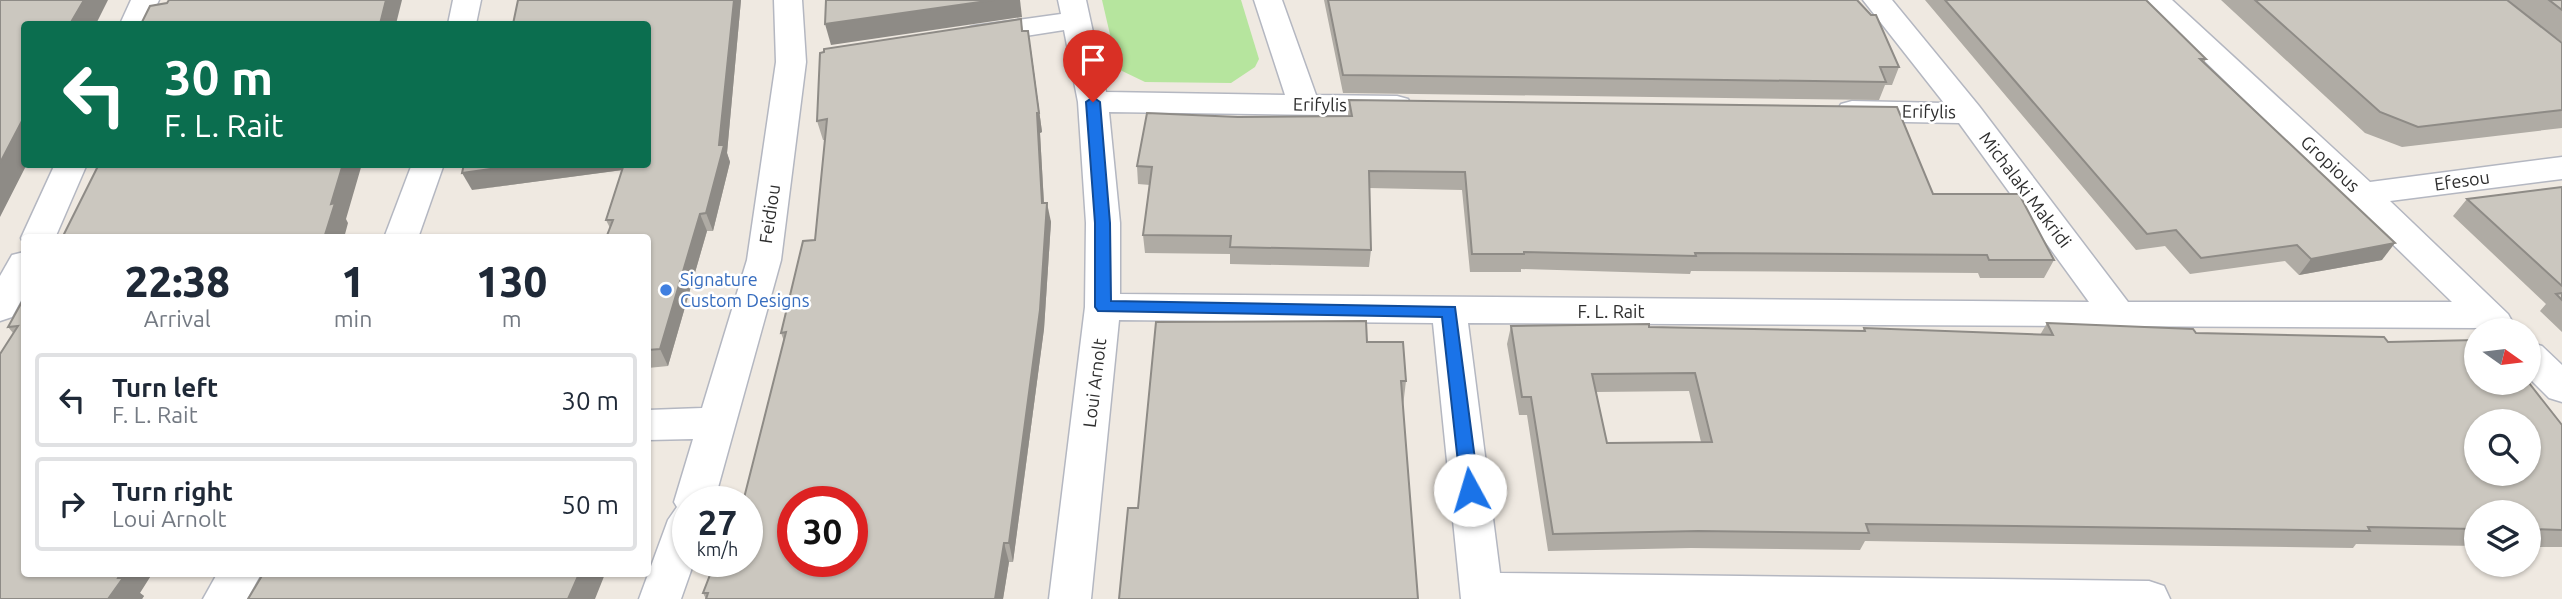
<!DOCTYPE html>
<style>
body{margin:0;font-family:Ubuntu,sans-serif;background:#f2f2f3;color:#1f2937;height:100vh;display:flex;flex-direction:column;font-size:26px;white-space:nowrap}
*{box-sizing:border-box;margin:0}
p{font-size:23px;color:#747a83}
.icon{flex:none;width:38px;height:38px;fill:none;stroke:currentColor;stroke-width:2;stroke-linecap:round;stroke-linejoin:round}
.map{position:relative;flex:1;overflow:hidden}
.side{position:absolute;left:21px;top:234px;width:630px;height:343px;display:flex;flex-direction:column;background:#fff;border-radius:7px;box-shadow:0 2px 5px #0004}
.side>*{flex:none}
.top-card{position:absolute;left:21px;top:21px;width:630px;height:147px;border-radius:7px;box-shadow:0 2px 5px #0004;background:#0b6e4f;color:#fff;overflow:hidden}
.needle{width:46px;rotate:104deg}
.buttons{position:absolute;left:2464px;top:318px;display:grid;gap:14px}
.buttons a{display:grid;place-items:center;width:77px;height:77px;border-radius:50%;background:#fff;box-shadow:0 2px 5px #0004;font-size:35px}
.speed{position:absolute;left:672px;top:486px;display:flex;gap:14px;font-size:35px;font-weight:700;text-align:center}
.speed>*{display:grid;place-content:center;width:91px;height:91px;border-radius:50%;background:#fff;box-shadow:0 2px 5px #0004;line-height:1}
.speed small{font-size:18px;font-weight:400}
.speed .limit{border:10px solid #d22;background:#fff;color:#111}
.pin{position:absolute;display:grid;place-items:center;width:60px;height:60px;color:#fff;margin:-72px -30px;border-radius:50% 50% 50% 0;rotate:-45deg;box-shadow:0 0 7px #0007}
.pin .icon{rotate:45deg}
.me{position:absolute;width:77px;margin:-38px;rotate:354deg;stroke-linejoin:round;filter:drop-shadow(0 0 5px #0008)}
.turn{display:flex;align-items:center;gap:24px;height:147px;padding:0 28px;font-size:32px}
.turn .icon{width:91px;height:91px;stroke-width:2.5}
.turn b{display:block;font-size:49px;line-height:60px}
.eta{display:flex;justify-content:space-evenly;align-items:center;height:119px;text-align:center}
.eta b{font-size:42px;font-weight:800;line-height:49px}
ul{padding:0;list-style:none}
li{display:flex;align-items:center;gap:21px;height:94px;margin:0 14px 10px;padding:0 14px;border:4px solid #e0e1e3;border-radius:7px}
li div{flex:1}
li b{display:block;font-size:26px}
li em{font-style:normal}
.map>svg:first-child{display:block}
.green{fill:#b6e59e}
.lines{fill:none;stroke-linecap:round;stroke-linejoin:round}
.street-casing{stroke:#b4b7c1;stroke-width:3}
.street{fill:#fff;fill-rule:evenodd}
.wall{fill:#afaba4;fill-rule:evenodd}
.shaded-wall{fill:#8e8b86}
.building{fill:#cbc7bf;stroke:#8e8b86;stroke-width:2;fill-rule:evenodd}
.route{fill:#1a73e8;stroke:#114b97;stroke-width:2}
.shop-dot{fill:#3f7fe0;stroke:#fff;stroke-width:2.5}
.labels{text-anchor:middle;stroke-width:5;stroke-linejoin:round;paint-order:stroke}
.street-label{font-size:18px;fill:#2e2e2e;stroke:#fff}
.shop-label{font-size:18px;fill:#366cbe;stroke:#fff;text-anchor:start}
</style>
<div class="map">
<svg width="2562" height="599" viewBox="0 0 2562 599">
<rect width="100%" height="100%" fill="#efe9e1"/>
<polygon class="green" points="1102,0 1241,0 1259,59 1255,67 1231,83 1145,82 1118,69"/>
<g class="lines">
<g class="street-casing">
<g id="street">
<polygon points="131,0 159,0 148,24 120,24"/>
<polygon points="453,0 481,0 476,24 448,24"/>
<polygon points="774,0 802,0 806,62 781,260 714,502 688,502 688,562 694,562 681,599 639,599 668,520 677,507 674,502 693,439 648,440 648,410 702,408 747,260 776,62"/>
<polygon points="1058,0 1086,0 1106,92 1285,95 1254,0 1282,0 1316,95 1397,96 1408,99 1412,106 1408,113 1397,116 1109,112 1120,223 1120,294 2089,302 1959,123 1852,121 1841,118 1837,111 1841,104 1852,101 1944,103 1863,0 1892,0 1979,106 2128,302 2452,302 2142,0 2172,0 2370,182 2562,157 2562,179 2390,201 2508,314 2513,323 2508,331 2481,331 2478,328 1468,323 1500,573 2149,581 2164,586 2170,599 1461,599 1433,323 1119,320 1091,599 1049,599 1085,307 1086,223 1078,102 1064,30 974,44 964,41 960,35 964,29 974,26 1061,14"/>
<polygon points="55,164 87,164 55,238 24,238 24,244 21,238"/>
<polygon points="412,164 444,164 418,238 384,238"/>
<polygon points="24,252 24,295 12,317 0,321 0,276 12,255"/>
<polygon points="2529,342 2542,346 2562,365 2562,402 2549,398 2529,378"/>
<polygon points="217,574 261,574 247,599 203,599"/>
</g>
</g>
<use href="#street" class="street"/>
</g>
<g class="wall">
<polygon points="518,0 741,0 727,153 730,162 713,231 707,231 668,366 648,368 648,238 610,228 606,220 623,170 472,190 648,164 516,14"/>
<polygon points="1324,0 1857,0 1899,67 1892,85 1885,85 1879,100 1343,93"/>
<polygon points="1925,0 2146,0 2206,59 2204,63 2382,260 2299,275 2285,261 2190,274 2165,246 2136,250"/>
<polygon points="2221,0 2562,0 2562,42 2523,13 2562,43 2562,128 2402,147 2365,133"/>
<polygon points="1021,19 1023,31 1031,50 1042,132 1040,133 1044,203 1051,222 1044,329 1013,562 1009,562 1003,599 706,599 703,593 747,562 784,341 781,333 815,240 825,140 823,140 817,121"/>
<polygon points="1349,100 1933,194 2054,260 2044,278 1980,278 1978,273 1691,271 1690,274 1521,269 1521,272 1470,272 1462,190 1369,188 1371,250 1369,267 1230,264 1230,254 1145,253 1143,235 1150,185 1138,184 1137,166 1238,117 1348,116"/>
<polygon points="2562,187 2562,332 2540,311 2546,304 2453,216 2467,199"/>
<polygon points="24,298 24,574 140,593 144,596 142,599 0,599 13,333 8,327"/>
<path d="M2047 323 2196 333 2388 342 2562 425V547H2529V513H2476V546L2356 544 2353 548 1865 541 1860 550 1691 548 1548 551 1527 415H1519L1507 344 1511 326 1863 331 1864 328 2040 335ZM1689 391 1701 442 1607 443 1596 392Z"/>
<polygon points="1367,342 1406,381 1403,406"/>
</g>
<g class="shaded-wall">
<polygon points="84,0 108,0 96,24 70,24"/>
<polygon points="386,0 402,0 396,24 380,24"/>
<polygon points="734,0 741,0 727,153 730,162 713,231 706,213 719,145"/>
<polygon points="994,0 1020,0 1022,17 831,45 825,24"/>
<polygon points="1031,50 1042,132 1040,133 1045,223 1042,203"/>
<polygon points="24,117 24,164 27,164 0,217 0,163"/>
<polygon points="343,164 362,164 346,219 348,223 344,238 324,238 331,204"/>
<polygon points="525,164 635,164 637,168 472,190 462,173"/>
<polygon points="1047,203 1051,222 1044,329 1013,562 1009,543"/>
<polygon points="700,214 707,231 668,366 660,349"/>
<polygon points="2395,243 2382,260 2299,275 2311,259"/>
<polygon points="1004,543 1009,562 1003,599 995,599"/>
<polygon points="120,574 152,574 140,593 144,596 142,599 108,599"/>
<polygon points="579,574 605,574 595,599 568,599"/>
</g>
<g class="building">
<polygon points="0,0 84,0 70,24 24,24 24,117 0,163"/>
<polygon points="169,0 386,0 380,24 141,24 150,6 167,3"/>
<polygon points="518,0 734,0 719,145 724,145 706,213 700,214 660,349 648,350 648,238 606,238 613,220 606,220 624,164 648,164 648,24 513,24"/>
<polygon points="826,0 994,0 825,24"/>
<polygon points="1328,0 1857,0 1871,15 1876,15 1899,67 1880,67 1886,82 1343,75"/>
<polygon points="1945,0 2146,0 2206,59 2200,59 2395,243 2311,259 2297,245 2201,258 2176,230 2147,234"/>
<polygon points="2255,0 2507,0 2562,43 2562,110 2418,127 2380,112"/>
<polygon points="2549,0 2562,0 2562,10"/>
<path d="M1021 19 1022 31H1028L1039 113H1037L1042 203H1047L1040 310 1009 543H1004L995 599H706L708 593H703L715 562H747V502H743L786 332 781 333 803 241 815 240 827 119 817 121 820 53 824 52V49ZM793 502H852V562H793Z"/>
<polygon points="1349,100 1897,107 1933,194 2019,194 2054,260 1989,260 1987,255 1695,253 1696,256 1524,252 1524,254 1472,254 1465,172 1369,171 1371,250 1230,247 1231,236 1143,235 1152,167 1137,166 1147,113 1238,117 1352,116"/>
<polygon points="99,164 343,164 331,204 335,203 324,238 62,238"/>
<polygon points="464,164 525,164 462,173"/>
<polygon points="2562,187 2562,286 2467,199"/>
<polygon points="2562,293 2562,300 2556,294"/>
<polygon points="24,298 24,574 120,574 118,578 123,578 108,599 0,599 0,354 18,326 8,327"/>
<polygon points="1366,321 1367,342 1403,342 1406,381 1401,381 1418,599 1119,599 1128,508 1138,508 1156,322"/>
<path d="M2047 323 2193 329 2196 333 2384 337 2388 342 2476 340V383H2529L2562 425V530L2529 529V513H2476V529L2368 527 2370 531 1866 524 1869 533 1698 531 1553 534 1531 397H1522L1511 326 1649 324V327L1865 331 1864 328 2053 335ZM1695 373 1712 442 1607 443 1592 374ZM2476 422H2529V474H2476Z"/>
<polygon points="263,574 579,574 568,599 248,599"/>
</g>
<polygon class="route" points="1093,97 1100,102 1110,223 1111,301 1455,307 1479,490 1476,495 1470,497 1464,495 1461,490 1442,317 1098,311 1095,307 1095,223 1086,102"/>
<circle class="shop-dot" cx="666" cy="290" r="7"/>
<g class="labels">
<g class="street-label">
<text transform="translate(1320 105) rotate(1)" y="6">Erifylis</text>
<text transform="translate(1929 112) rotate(1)" y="6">Erifylis</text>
<text transform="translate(2330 164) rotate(43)" y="6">Gropious</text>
<text transform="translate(2462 181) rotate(-8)" y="6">Efesou</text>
<text transform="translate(2025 190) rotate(53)" y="6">Michalaki Makridi</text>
<text transform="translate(770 214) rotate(-82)" y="6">Feidiou</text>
<text x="1611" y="318">F. L. Rait</text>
<text transform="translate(1095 383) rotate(-83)" y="6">Loui Arnolt</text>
</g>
<g class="shop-label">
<text x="680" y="286">Signature<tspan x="680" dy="21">Custom Designs</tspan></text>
</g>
</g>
</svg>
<div class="buttons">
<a><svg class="needle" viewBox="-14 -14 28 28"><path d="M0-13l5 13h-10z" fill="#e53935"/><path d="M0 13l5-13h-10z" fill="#747a83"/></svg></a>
<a><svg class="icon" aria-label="search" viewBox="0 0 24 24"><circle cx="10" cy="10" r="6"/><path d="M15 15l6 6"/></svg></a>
<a><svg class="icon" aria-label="layers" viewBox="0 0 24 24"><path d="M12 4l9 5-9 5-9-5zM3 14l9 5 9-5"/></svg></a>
</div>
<div class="speed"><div>27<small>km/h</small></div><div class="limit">30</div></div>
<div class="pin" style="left:1093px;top:102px;background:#d93025"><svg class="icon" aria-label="arrive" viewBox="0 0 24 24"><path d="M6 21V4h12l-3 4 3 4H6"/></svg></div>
<svg class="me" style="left:1470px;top:490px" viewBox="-20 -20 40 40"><circle r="19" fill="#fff"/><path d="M0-13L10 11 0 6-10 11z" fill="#1a73e8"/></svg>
<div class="top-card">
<div class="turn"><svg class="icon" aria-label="left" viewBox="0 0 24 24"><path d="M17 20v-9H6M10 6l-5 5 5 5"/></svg><div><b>30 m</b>F. L. Rait</div></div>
</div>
<section class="side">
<div class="eta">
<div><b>22:38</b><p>Arrival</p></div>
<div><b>1</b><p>min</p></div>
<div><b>130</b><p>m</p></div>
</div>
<ul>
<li><svg class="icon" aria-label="left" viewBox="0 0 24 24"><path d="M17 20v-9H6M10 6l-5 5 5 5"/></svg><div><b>Turn left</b><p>F. L. Rait</p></div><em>30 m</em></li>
<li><svg class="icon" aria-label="right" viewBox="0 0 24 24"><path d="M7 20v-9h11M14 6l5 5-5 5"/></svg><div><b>Turn right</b><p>Loui Arnolt</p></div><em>50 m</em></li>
</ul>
</section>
</div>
